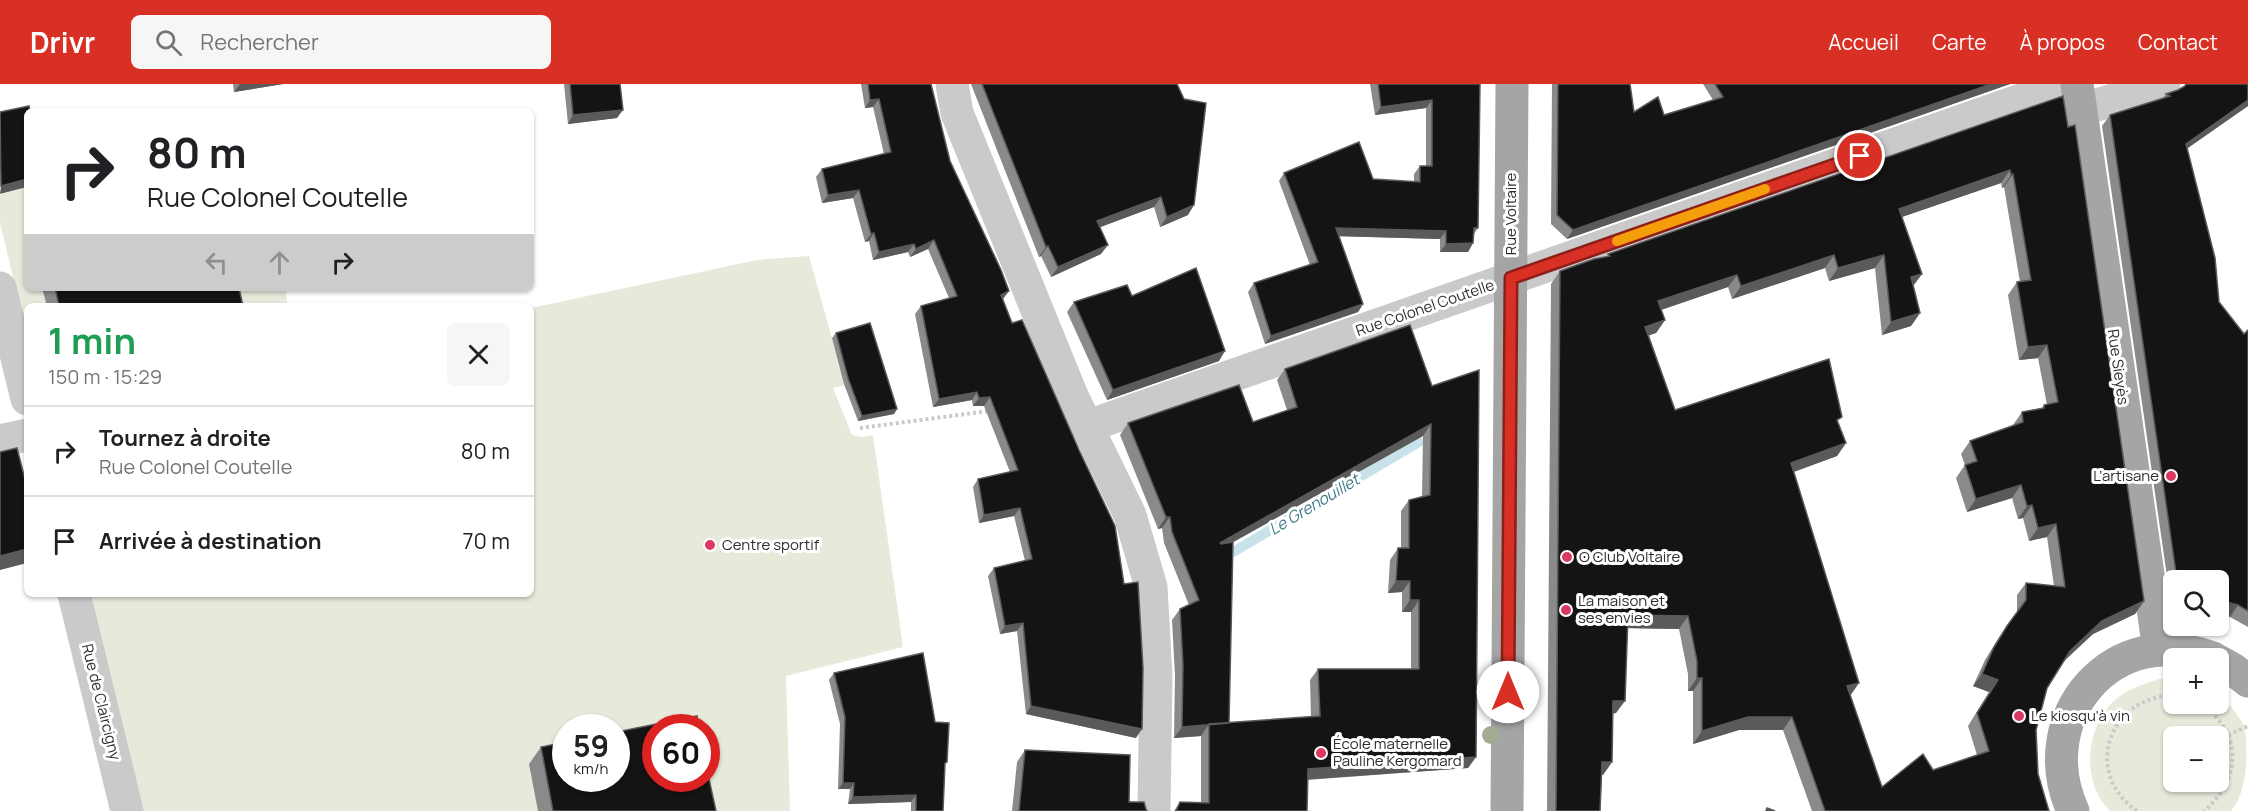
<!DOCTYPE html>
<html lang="fr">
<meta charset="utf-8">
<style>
body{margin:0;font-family:Manrope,sans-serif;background:#f6f6f6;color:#202124;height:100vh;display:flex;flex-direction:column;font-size:22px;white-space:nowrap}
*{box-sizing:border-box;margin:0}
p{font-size:20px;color:#757577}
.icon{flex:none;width:33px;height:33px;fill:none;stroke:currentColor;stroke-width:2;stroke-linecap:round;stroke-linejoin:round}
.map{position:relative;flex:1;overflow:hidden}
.details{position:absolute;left:24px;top:219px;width:510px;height:294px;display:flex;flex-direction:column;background:#fff;border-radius:9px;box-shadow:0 2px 4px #0004}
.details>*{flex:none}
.hud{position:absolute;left:24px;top:24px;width:510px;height:183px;border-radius:9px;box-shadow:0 2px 4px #0004;background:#fff;color:#202124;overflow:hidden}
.fabs{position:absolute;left:2163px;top:486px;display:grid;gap:12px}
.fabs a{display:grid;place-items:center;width:66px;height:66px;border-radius:9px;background:#fff;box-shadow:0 2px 4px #0004;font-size:30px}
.speed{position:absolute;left:552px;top:630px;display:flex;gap:12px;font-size:30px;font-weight:700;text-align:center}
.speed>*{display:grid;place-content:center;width:78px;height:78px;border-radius:50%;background:#fff;box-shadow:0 2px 4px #0004;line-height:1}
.speed small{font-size:15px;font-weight:400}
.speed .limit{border:9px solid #d22;background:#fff;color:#111}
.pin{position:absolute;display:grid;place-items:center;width:51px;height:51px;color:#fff;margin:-26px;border:3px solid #fff;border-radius:50%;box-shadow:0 2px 6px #0007}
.me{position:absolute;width:66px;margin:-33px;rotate:0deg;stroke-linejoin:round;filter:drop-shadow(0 0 4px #0008)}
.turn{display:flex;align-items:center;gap:21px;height:126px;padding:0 24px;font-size:27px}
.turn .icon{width:78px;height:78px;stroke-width:2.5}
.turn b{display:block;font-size:42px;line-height:51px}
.lanes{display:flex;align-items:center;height:57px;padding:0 24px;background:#0003;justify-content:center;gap:30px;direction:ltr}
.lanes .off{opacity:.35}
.round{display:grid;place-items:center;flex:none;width:63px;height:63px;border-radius:9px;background:#f6f6f6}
.headline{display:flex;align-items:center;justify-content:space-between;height:102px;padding:0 24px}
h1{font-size:36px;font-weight:700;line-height:45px;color:#1e9e55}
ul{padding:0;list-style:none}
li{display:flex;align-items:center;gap:18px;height:90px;padding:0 24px;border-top:2px solid #e0e0e0}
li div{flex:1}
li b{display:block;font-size:22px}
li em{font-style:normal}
header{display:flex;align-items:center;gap:36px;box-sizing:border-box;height:84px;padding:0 30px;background:#d93025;color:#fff}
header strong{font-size:28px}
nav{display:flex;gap:33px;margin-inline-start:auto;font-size:21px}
.search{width:420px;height:54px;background:#f6f6f6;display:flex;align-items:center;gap:15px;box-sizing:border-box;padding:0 21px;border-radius:9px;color:#757577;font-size:22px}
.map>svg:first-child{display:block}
.green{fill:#e6eadb;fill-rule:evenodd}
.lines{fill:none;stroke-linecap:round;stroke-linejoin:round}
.stream{stroke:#c8e2e9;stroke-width:10}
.path{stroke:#cacaca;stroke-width:4;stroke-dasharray:3 3;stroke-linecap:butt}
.street{stroke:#cacaca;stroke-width:33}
.primary{stroke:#a5a5a5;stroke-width:33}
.tree{fill:#a3ab94}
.wall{fill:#8a8a8a;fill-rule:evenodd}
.shaded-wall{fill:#5a5a5a}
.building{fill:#141414;stroke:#5a5a5a;stroke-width:1.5;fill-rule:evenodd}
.route-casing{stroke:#8d1f18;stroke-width:15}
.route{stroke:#d93025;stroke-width:10}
.slow{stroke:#f59e0b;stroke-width:10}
.poi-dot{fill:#da3961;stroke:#fff;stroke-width:2}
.labels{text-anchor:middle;stroke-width:6;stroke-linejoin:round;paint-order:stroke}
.street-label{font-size:15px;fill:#2d2d2d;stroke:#fff}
.poi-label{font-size:15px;fill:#2d2d2d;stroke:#fff;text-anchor:start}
.water-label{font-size:16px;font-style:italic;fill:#407a8a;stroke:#fff}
</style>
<header>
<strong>Drivr</strong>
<div class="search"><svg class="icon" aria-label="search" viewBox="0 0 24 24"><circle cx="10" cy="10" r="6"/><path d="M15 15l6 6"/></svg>Rechercher</div>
<nav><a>Accueil</a><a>Carte</a><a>À propos</a><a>Contact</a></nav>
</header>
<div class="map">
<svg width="2248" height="727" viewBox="0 0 2248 727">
<rect width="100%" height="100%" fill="#fff"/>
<g class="green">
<polygon points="27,103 27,204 286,204 287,222 27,222 27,251 0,139 0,111"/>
<path d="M809 172 845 301 833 304 852 351 863 353 873 351 903 563 786 592 790 727H142L90 510H531V224L757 176ZM566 644H616V694H566ZM656 644H706V694H656Z"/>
<path d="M2159 595 2173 596 2174 620H2218L2219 611C2229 620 2239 631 2245 644 2248 669 2248 707 2231 727H2110C2082 700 2085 648 2110 621 2123 606 2141 601 2159 595ZM2218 652V698H2174V652Z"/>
</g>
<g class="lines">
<polyline class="stream" points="1223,474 1419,358"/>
<g class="path">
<polyline points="860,344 989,327"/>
<path d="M2201 620C2243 649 2242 695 2204 727"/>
<polyline points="2228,651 2248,642"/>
<path d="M2137 727C2082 689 2108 613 2174 611"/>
</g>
<g class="street">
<polyline points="952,0 957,29 1072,312 1130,431 1151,503 1156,592 1154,727"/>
<polyline points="2081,26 2164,0"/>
<polyline points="0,204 27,315"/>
<polyline points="1088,342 2067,0"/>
<polyline points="0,357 27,351"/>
<polyline points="74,510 127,727"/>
</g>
<g class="primary">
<polyline points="2077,0 2159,566"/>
<polyline points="2218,577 2234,586 2248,597"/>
<polyline points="1507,727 1512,0"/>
<path d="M2073 727C2030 632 2114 536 2213 574"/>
</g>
</g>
<circle class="tree" cx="1491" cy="651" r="9"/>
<g class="wall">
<polygon points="233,0 283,0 234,8"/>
<polygon points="564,0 620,0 617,34 568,40"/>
<polygon points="861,0 931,0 950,77 1003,215 1136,654 1026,630 1017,547 1000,550 988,492 994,484 1025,477 1014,432 979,439 973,403 978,395 1010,388 984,322 973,322 972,316 933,323 915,230 921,222 949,214 928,165 910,173 908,168 873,176 869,157 865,158 853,114 822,119 816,93 822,85 884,70 873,23 865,24"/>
<polygon points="971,0 1177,0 1188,131 1160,143 1154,123 1100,143 1101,170 1051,193 1041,172 1039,173"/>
<polygon points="1370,0 1480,0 1478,144 1474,150 1473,159 1468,168 1440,168 1440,155 1339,152 1363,220 1358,228 1265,260 1248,208 1254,199 1310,181 1279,97 1284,89 1414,98 1414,90 1420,82 1426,82 1426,24 1375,31"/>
<polygon points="1552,0 1630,0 1634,28 1664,31 1713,16 1703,0 2010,0 1567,155 1551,140"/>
<polygon points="2186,0 2248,0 2248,22 2187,64 2219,218 2244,250 2248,246 2248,543 2230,533 2218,529 2218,496 2174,496 2174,511 2170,513 2102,42 2110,31 2163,14 2166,10 2178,6 2184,2"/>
<path d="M2063 12 2144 517 2135 530 2093 550 2063 577 2047 604 2036 646 2038 690 2049 727H1812L1783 646H1739L1693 660V607H1688V590L1679 545 1628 544 1616 629 1613 630 1612 678 1603 691H1602L1600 727H1547L1551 200 1560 187 1607 173 1608 170ZM2001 99 2002 104 2004 103 2020 198H2017L2008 211 2019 276 2038 274 2047 321H2044L2042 324 2022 328 2013 341V342L1970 357 1961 370 1965 381 1956 394 1967 428 2012 414 2018 435 2023 434 2029 457 2047 453 2054 502 2026 499 2017 511V528L1998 555 1985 576 1973 602 1989 608 1968 642 1977 671 1882 703 1850 611 1794 388 1837 372 1846 359 1838 339 1675 326 1649 251 1656 249 1665 236 1661 226 1728 203 1732 215 1825 184 1829 197 1875 184 1882 251 1911 242 1920 229 1913 202 1922 190 1902 133Z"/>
<polygon points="42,204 239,204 243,222 47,222"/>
<polygon points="1132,212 1219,277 1107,316 1067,228 1074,218"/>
<polygon points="836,249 897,325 894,330 858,337 844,300 832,254"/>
<path d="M1285 285 1432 302 1476 673 1468 684 1307 696V727H1174L1180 718 1201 719V652L1174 654 1175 592 1172 536 1180 525 1189 521 1164 459 1162 444 1158 445 1120 351 1128 339 1253 338 1287 326 1277 296ZM1423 352 1422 412 1409 416 1401 427V464H1398L1390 476 1388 509 1402 508V528H1411V585H1318L1310 596 1311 633 1229 639 1233 458Z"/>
<polygon points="834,589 935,638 945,682 943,727 911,727 911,718 848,720 850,705 838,705 840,640 829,596"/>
<polygon points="541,663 716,727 538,727 529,680"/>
<polygon points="1025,666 1146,725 1147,727 1012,727 1017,678"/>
</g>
<g class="shaded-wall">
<polygon points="240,0 283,0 234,8"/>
<polygon points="1991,0 2010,0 1567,155 1573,146"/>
<polygon points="879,15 873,23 865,24 870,16"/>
<polygon points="1432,16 1426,24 1375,31 1381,23"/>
<polygon points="2248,16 2248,22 2178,71 2186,60"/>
<polygon points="623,26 617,34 568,40 573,31"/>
<polygon points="2010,86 2001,99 1890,137 1899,125"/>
<polygon points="2013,90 2004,103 2002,104 2011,91"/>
<polygon points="27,95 27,103 0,110 1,102"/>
<polygon points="859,106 853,114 822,119 828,111"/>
<polygon points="1161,113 1154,123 1090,147 1097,137"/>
<polygon points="1194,121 1188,131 1160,143 1167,133"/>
<polygon points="1336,144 1446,147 1440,155 1330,152"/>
<polygon points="874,149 869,157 865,158 871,150"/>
<polygon points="934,156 928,165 910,173 916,165"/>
<polygon points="1473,159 1468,168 1440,168 1446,160"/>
<polygon points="914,160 908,168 873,176 879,168"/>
<polygon points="1108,161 1101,170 1051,193 1058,183"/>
<polygon points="1048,162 1041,172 1039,173 1046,163"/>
<polygon points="1834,171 1825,184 1732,215 1741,202"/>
<polygon points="1884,171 1875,184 1829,197 1838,184"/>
<polygon points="1922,190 1913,202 1911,193"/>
<polygon points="1737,191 1728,203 1649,230 1658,217"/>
<polygon points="1009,207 1003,215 995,219 1001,211"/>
<polygon points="1363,220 1358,228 1265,260 1271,252"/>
<polygon points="1920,229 1911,242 1882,251 1891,238"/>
<polygon points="1665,236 1656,249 1636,256 1645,243"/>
<polygon points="2047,261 2038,274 2019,276 2028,263"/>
<polygon points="1225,267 1219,277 1107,316 1113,306"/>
<polygon points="977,308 972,316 933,323 939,315"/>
<polygon points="990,313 984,322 973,322 979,314"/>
<polygon points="897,325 894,330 858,337 862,332"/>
<polygon points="1431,340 1423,352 1212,470 1220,459"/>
<polygon points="1846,359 1837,372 1782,392 1791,379"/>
<polygon points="2021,401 2012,414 1967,428 1976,415"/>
<polygon points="2032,421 2023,434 2018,435 2027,422"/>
<polygon points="1020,424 1014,432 979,439 984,431"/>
<polygon points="1166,433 1170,433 1162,444 1158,445"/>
<polygon points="2056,440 2047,453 2029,457 2038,444"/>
<polygon points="27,465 27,479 0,486 0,472"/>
<polygon points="1396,497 1410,497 1402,508 1388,509"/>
<polygon points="1410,516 1419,516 1411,528 1402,528"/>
<polygon points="2218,516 2238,521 2230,533 2218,529"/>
<polygon points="2144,517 2135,530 2093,550 2061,580 2070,567 2102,537"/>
<polygon points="1628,531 1688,532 1679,545 1619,544"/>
<polygon points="1023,539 1017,547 1000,550 1005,542"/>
<polygon points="1982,590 1998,596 1989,608 1973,602"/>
<polygon points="1697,594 1702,594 1693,607 1688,607"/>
<polygon points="1859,599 1850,612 1847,602"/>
<polygon points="1613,617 1625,617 1616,629 1604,630"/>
<polygon points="1031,622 1142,645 1136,654 1026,630"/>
<polygon points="1748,633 1792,633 1783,646 1739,646 1693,660 1702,647"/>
<polygon points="1229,639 1209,640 1201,652 1174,654 1182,643"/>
<polygon points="1476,673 1468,684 1300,696 1308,685"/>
<polygon points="1602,678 1612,678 1603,691 1593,691"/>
<polygon points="843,699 854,699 850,705 838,705"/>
<polygon points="916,711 911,718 848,720 853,713"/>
</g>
<g class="building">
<polygon points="570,0 620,0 623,26 573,31"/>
<polygon points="868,0 931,0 950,77 1001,186 1009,207 1001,211 1012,239 1022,236 1079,366 1115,442 1124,500 1138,498 1143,584 1142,645 1031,622 1023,539 1005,542 994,484 1032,475 1020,424 984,431 978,395 1018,386 990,313 979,314 977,308 939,315 921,222 957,212 934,156 916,165 914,160 879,168 874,149 871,150 859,106 828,111 822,85 891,68 879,15 870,16"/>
<polygon points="982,0 1177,0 1184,15 1206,19 1194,121 1167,133 1161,113 1097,137 1108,161 1058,183 1048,162 1046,163"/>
<polygon points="1378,0 1480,0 1478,144 1474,144 1473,159 1446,160 1446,147 1336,144 1363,220 1271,252 1254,199 1318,178 1284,89 1359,58 1373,95 1420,98 1420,82 1432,82 1432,16 1381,23"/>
<polygon points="1558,0 1630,0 1634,28 1658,13 1664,31 1723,13 1715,0 1991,0 1573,146 1557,131"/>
<polygon points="2186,0 2248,0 2248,16 2186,60 2215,174 2219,218 2244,250 2248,246 2248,527 2238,521 2218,516 2218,496 2177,496 2110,31 2170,12 2166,10 2178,6 2185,2"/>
<path d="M2063 12 2068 43 2075 41 2144 517 2102 537 2070 567 2047 604 2036 646 2038 690 2049 727H1825L1792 633H1748L1702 647V594H1697V577L1688 532 1628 531 1625 617H1613L1612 678H1602L1600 727H1556L1560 187 1594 175 1610 172 1608 170ZM2010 86 2011 91 2013 90 2031 196 2017 198 2028 263 2047 261 2058 318 2044 321V324L2022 328 2023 338 1970 357 1977 377 1965 381 1976 415 2021 401 2027 422 2032 421 2038 444 2056 440 2065 503 2026 499V516L2007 542 1994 563 1982 590 1998 596 1977 629 1989 667 1933 686 1923 670 1882 703 1847 602 1859 599 1791 379 1846 359 1837 336 1842 333 1829 275 1675 326 1645 243 1665 236 1658 217 1737 191 1741 202 1834 171 1838 184 1884 171 1891 238 1920 229 1911 193 1922 190 1899 125Z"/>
<polygon points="29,22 30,27 27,27 27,95 1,102 0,28"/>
<polygon points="1196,184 1225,267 1113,306 1074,218 1127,201 1132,212"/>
<polygon points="55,204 239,204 243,222 59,222"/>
<polygon points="870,239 897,325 862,332 848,294 836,249"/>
<polygon points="1410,241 1432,302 1479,286 1476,673 1308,685 1307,727 1176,727 1180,718 1209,719 1209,640 1320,632 1318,585 1419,585 1419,516 1410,516 1410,497 1396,497 1398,464 1409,464 1409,416 1430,411 1431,340 1220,459 1221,460 1233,458 1229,639 1182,643 1183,581 1180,525 1199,516 1172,448 1170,433 1166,433 1128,339 1239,301 1253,338 1297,323 1285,285"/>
<polygon points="17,364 27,403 27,465 0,472 0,368"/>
<polygon points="923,569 935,638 949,639 947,678 945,679 943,727 916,727 916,711 853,713 854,699 843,699 845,633 834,589"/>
<polygon points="697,632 699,644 656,644 656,694 706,694 706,681 716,727 553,727 541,663 566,658 566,694 616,694 616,648"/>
<polygon points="1025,666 1130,671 1129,718 1144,718 1146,725 1147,727 1019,727"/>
<polygon points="1767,724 1775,727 1766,727"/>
</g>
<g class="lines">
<g class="route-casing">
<polyline id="route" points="1508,608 1511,194 1860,72"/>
</g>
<use href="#route" class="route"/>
<polyline class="slow" points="1617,157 1765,105"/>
</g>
<g class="poi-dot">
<circle cx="2171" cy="392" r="6"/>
<circle cx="710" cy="461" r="6"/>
<circle cx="1567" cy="473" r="6"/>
<circle cx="1566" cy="526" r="6"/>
<circle cx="2019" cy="632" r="6"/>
<circle cx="1321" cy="669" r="6"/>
</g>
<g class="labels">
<g class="street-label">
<text transform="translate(1511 130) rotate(-90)" y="5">Rue Voltaire</text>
<text transform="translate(1425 224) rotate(-19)" y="5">Rue Colonel Coutelle</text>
<text transform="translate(2118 283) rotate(82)" y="5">Rue Sieyès</text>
<text transform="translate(101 618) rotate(76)" y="5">Rue de Claircigny</text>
</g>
<g class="poi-label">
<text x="2159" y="397" text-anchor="end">L’artisane</text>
<text x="722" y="466">Centre sportif</text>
<text x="1579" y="478">O Club Voltaire</text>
<text x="1578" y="522">La maison et<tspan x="1578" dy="17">ses envies</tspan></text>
<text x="2031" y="637">Le kiosqu'à vin</text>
<text x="1333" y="665">École maternelle<tspan x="1333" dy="17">Pauline Kergomard</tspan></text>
</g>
<g class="water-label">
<text transform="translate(1314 420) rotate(-31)" y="6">Le Grenouillet</text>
</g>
</g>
</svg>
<div class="fabs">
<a><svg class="icon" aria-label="search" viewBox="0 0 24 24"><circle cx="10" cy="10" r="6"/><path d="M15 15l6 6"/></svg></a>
<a>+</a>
<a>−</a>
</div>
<div class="speed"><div>59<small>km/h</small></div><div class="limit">60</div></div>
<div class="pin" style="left:1860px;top:72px;background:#d93025"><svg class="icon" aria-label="arrive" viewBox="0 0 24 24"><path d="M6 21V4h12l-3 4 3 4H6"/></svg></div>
<svg class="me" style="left:1508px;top:608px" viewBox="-20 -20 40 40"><circle r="19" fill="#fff"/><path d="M0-13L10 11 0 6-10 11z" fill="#d93025"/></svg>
<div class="hud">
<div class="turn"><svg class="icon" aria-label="right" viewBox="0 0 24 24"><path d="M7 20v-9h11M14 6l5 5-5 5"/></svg><div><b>80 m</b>Rue Colonel Coutelle</div></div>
<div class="lanes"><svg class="icon off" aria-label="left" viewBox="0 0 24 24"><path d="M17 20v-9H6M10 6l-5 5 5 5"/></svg><svg class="icon off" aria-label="ahead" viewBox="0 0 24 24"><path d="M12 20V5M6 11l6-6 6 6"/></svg><svg class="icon" aria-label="right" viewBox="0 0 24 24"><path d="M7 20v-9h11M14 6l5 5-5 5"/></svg></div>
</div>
<section class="details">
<div class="headline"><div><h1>1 min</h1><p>150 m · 15:29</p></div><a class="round"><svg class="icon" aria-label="close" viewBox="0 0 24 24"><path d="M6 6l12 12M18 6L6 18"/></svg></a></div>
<ul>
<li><svg class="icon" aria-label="right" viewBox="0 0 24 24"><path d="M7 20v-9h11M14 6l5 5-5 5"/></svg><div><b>Tournez à droite</b><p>Rue Colonel Coutelle</p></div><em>80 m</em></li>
<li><svg class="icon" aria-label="arrive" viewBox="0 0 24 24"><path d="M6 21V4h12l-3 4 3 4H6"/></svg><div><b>Arrivée à destination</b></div><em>70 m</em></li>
</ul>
</section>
</div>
